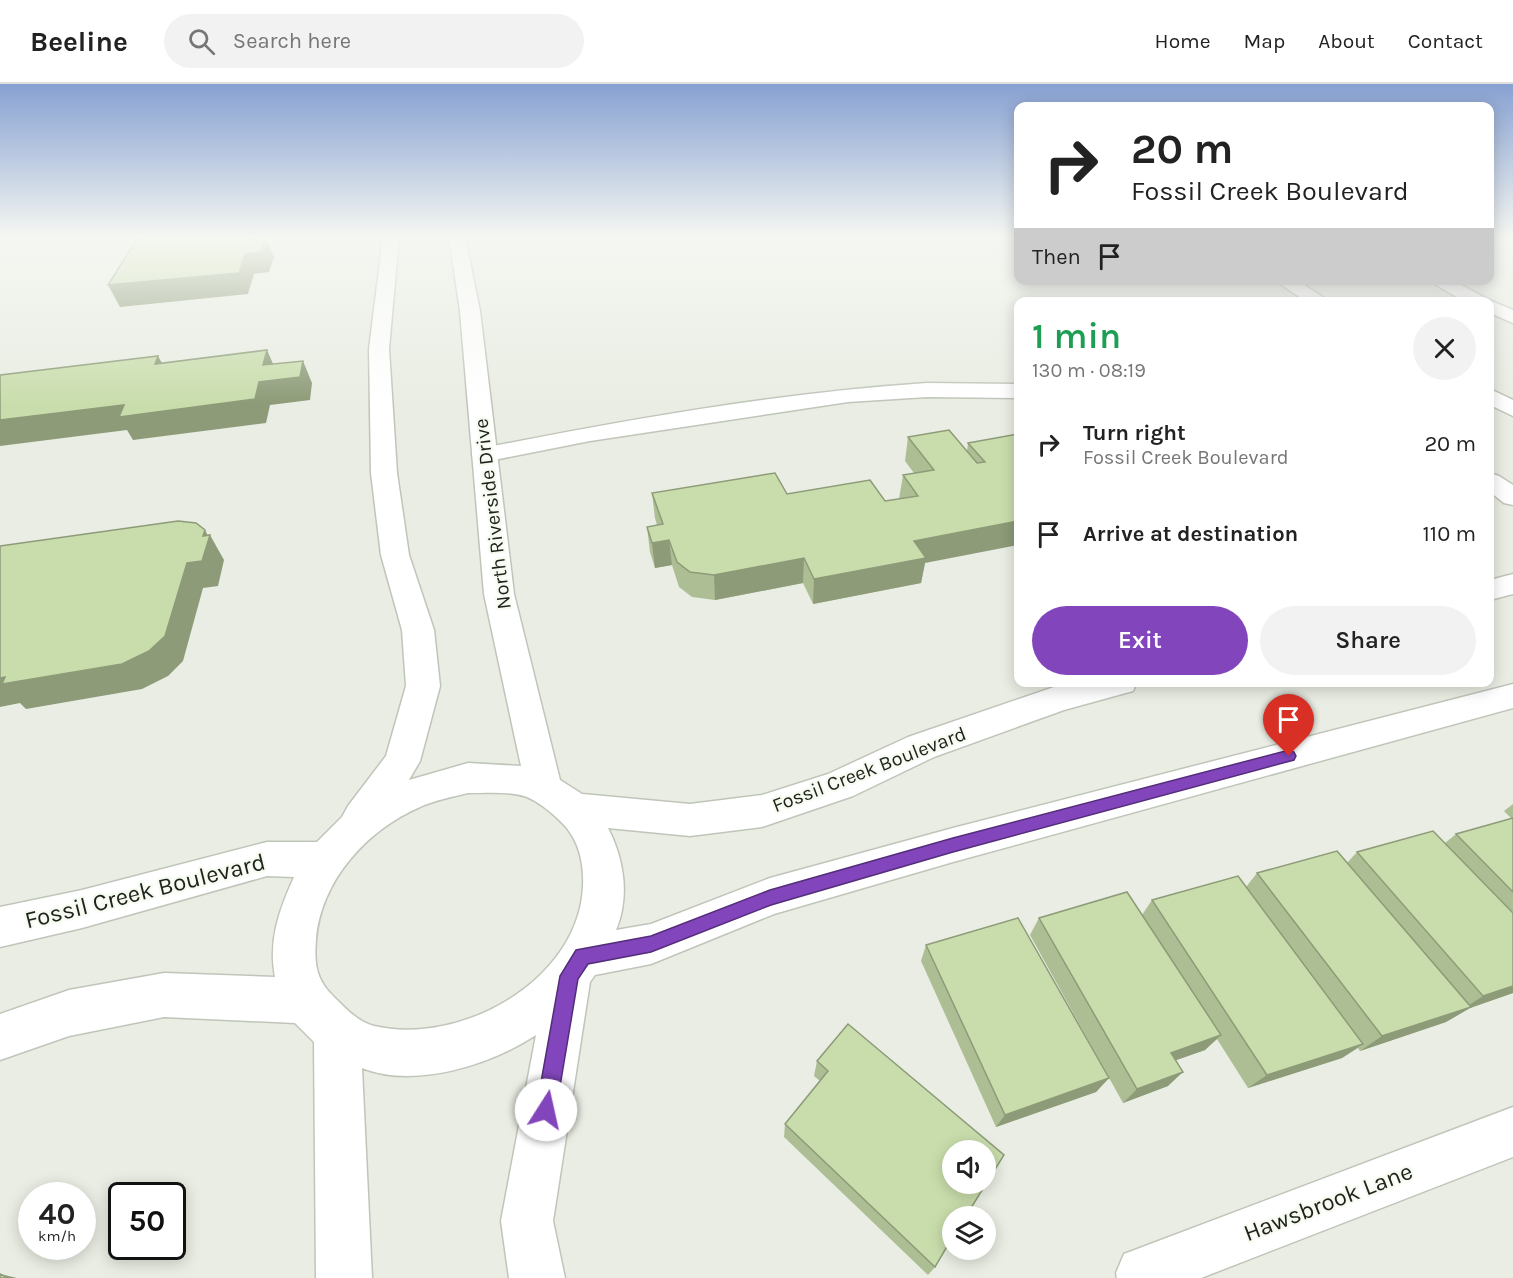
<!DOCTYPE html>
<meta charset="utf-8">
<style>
body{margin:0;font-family:Karla,sans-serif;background:#f2f2f2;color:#222;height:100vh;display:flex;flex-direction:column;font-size:22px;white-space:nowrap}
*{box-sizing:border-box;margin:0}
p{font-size:20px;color:#767676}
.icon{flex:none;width:33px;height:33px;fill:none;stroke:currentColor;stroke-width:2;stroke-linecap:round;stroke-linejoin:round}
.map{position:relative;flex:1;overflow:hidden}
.side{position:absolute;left:1014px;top:213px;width:480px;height:390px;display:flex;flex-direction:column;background:#fff;border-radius:12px;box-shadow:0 3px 15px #0003}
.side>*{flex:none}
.hud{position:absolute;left:1014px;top:18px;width:480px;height:183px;border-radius:12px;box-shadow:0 3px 15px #0003;background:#fff;color:#222;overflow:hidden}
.buttons{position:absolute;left:942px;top:1056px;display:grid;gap:12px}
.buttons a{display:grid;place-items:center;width:54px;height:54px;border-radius:50%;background:#fff;box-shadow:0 3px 15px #0003;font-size:30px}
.speed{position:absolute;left:18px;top:1098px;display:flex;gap:12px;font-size:30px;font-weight:700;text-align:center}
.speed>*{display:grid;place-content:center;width:78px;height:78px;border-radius:50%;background:#fff;box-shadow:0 3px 15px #0003;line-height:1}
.speed small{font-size:15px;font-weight:400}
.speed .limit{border:3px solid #111;border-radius:9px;background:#fff;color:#111}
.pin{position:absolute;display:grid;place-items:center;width:51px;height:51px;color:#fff;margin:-62px -26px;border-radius:50% 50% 50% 0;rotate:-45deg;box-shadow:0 0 6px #0007}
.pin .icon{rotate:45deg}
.me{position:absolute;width:66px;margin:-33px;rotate:10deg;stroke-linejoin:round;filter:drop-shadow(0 0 4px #0008)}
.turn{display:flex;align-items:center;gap:21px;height:126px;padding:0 18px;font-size:27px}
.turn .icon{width:78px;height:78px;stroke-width:2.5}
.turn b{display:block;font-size:42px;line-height:51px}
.then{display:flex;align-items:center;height:57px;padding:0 18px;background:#0003;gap:12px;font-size:22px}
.round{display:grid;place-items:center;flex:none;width:63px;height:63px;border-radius:32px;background:#f2f2f2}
.head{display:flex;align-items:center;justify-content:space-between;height:102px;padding:0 18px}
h1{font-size:36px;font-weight:600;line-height:45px;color:#1e9e55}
.action{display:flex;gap:12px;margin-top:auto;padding:12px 18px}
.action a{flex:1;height:69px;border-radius:36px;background:#8245bb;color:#fff;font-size:24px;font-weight:600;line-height:69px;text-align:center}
.action a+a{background:#f2f2f2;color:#222}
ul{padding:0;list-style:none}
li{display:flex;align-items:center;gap:18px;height:90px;padding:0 18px}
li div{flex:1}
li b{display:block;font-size:22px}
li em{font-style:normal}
header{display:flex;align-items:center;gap:36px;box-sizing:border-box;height:84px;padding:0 30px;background:#fff;border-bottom:2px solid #e0e0e0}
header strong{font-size:28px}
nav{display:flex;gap:33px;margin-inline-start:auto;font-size:21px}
.search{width:420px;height:54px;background:#f2f2f2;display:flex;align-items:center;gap:15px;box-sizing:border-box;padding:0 21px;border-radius:33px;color:#767676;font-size:22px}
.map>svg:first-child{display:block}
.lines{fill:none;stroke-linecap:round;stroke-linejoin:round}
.minor-casing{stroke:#c0c5ba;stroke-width:3}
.major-casing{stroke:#c0c5ba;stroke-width:3}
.minor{fill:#fff;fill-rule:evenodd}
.major{fill:#fff;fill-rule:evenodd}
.wall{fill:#adbe94}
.shaded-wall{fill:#8d9b78}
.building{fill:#c9ddac;stroke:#8d9b78;stroke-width:1.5;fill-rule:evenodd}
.route{fill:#8245bb;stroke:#542d7a;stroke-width:1.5}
.labels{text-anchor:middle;stroke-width:4.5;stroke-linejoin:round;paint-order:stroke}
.street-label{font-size:20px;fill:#1f211d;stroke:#f6fbf0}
.near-street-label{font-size:24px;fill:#1f211d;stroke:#f6fbf0}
</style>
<header>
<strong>Beeline</strong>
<div class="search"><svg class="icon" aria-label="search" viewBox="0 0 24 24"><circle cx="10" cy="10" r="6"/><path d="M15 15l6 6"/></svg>Search here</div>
<nav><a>Home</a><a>Map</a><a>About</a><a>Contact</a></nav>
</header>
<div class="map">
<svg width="1513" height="1194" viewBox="0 0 1513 1194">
<rect width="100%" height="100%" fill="#e9ede3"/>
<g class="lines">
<g class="minor-casing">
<g id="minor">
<polygon points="1274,196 1297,196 1330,218 1307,218"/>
<polygon points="1428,196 1452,196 1489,216 1513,226 1513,239 1490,229 1490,218 1465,218"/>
<path d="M927 299 1018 300V314L927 313 848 318 590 357 484 378 475 376 472 371 475 366 484 364C630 335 778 309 927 299Z"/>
<polygon points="1490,305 1513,316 1513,332 1490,321"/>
<polygon points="1490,389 1499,392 1513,401 1513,421 1504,419 1490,408"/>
<polygon points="1513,1023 1513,1073 1201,1194 1117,1194 1116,1189 1124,1170"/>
</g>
</g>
<g class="major-casing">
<g id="major">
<path d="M383 153H399L389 265 397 389 409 471 434 546 440 602 420 677 409 696 468 679 521 682 484 510 460 227 449 153H465L480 227 514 510 560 696 582 710 690 720 762 711 828 690 908 653 1057 602 1072 598H1137L1133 607 1064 626 934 673 853 712 762 743 690 752 608 744C624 775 630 812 616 846L651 840 770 794 953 744 1513 600V624L953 778 774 830 651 880 595 891 590 898 553 1137 565 1194H509L501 1137 536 951C490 981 415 1005 362 984L372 1194H316L314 958 295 939 164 933 69 952 0 976V930L69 906 164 889 275 893C268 857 279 826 294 793L267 792 82 844 0 863V823L82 806 267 758H317L342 733 348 722 386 672 406 602 402 546 381 471 371 389 369 265ZM468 709C487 709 509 707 527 713 541 719 556 732 566 743 580 760 584 781 583 803 578 897 461 962 374 942 358 938 345 924 334 913 316 896 314 880 316 856 321 796 367 746 420 723 435 716 452 713 468 709Z"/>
<polygon points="1513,490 1513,510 1490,516 1490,496"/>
</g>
</g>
<use href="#minor" class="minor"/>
<use href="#major" class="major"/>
</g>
<g class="wall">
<polygon points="1018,350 925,479 921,499 813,520 803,499 715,516 692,513 679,503 672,481 655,484 650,468 647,443 657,441 655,434 652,409 787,410 885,417 899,415 903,391 914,389 905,377 908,353 967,367 968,359"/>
<polygon points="1513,720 1513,909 1470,924 1446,938 1360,967 1358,964 1342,974 1248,1004 1217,955 1205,966 1176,976 1168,1002 1123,1019 1030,851 1039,834 1142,831 1152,816 1246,803 1257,789 1347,779 1357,768 1445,759 1456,750 1511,734 1504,727"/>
<polygon points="926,861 1109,994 1096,1008 996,1043 921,877"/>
<polygon points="848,940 935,1183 928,1191 784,1053 785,1040 820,997 814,992 817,977"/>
</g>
<g class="shaded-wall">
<polygon points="250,153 262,153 264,157 266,153 274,173 269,188 254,190 248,210 120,223 108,201 249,155"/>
<polygon points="267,266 277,289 303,277 312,299 310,316 270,321 266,339 133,356 127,346 0,362 0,336 263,281"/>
<polygon points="158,272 171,295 155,280"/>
<polygon points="1018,437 1018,461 925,479 921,499 813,520 814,495 914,457"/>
<polygon points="205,446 209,454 210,451 224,476 218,502 203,504 183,577 168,592 142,605 26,625 20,619 0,623 0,594 187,479 203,452"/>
<polygon points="669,456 672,481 655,484 652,459"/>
<polygon points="804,474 803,499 715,516 714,491"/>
<polygon points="1513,902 1513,909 1470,924 1446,938 1360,967 1382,952 1460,927 1483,912"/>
<polygon points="1221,951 1205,966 1157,983 1171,969"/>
<polygon points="1363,960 1342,974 1248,1004 1267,991"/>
<polygon points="1183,988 1168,1002 1123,1019 1137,1005"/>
<polygon points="1109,994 1096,1008 996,1043 1005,1031"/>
<polygon points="0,1190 17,1194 8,1194"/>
</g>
<g class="building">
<polygon points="138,153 250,153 249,155 266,153 261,168 245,170 239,189 108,201"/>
<polygon points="267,266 263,281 303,277 300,293 259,298 255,315 119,333 124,321 0,336 0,291 158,272 155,280"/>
<polygon points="949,346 977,379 985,378 968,359 1018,350 1018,437 914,457 926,474 814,495 804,474 714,491 690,488 677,478 669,456 652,459 647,443 663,440 652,409 775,389 787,410 870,396 885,417 918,412 903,391 934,386 908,353"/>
<polygon points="178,437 196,439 205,446 203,452 210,451 202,477 187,479 165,552 149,567 122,580 2,600 5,593 0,594 0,462"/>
<polygon points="1513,734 1513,808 1456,750"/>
<polygon points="1433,747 1513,829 1513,902 1483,912 1357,768"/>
<polygon points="1337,767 1471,923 1382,952 1257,789"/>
<polygon points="1238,792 1363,960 1267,991 1152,816"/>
<polygon points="1127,808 1221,951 1171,969 1183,988 1137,1005 1039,834"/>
<polygon points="1018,834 1109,994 1005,1031 926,861"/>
<path d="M848 940 1004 1071 966 1132H952V1154L935 1183 785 1040 828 987 817 977ZM952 1066H986V1100H952Z"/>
<polygon points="0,1190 8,1194 0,1194"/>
</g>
<linearGradient id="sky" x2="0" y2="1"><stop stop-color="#87a1d2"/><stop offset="0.48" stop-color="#f5f7f2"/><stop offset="1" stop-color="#f5f7f2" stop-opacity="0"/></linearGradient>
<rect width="1513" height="320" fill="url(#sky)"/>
<polygon class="route" points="1289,666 1294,668 1296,672 1294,676 953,768 771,821 651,868 588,880 578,895 556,1026 553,1033 546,1036 539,1033 536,1026 560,892 576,866 651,852 770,806 953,754"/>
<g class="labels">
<g class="street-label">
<text transform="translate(492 430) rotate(-97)" y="7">North Riverside Drive</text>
<text transform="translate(869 685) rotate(-21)" y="7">Fossil Creek Boulevard</text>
</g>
<g class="near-street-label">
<text transform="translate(145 807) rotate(-14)" y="8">Fossil Creek Boulevard</text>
<text transform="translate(1328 1118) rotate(-21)" y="8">Hawsbrook Lane</text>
</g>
</g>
</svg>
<div class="buttons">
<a><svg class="icon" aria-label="sound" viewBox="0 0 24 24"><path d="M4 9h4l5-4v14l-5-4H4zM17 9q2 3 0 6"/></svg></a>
<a><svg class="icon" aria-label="layers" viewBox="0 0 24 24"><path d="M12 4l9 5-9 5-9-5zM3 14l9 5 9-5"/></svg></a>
</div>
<div class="speed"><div>40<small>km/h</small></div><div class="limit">50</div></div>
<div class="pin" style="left:1289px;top:672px;background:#d93025"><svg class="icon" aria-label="arrive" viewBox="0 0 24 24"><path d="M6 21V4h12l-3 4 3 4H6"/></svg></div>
<svg class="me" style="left:546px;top:1026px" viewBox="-20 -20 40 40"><circle r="19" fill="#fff"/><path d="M0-13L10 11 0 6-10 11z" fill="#8245bb"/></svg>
<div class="hud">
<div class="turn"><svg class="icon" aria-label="right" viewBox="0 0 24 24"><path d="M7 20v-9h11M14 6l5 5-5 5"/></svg><div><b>20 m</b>Fossil Creek Boulevard</div></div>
<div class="then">Then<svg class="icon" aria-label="arrive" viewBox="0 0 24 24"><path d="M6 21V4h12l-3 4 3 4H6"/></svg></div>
</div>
<section class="side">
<div class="head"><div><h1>1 min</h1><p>130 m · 08:19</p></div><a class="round"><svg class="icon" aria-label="close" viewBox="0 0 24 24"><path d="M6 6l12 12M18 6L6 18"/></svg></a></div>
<ul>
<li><svg class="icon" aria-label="right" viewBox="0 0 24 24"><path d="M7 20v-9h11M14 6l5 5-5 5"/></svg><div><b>Turn right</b><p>Fossil Creek Boulevard</p></div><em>20 m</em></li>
<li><svg class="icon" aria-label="arrive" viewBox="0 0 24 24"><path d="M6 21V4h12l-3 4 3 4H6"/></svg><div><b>Arrive at destination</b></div><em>110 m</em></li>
</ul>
<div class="action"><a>Exit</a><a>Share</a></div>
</section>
</div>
